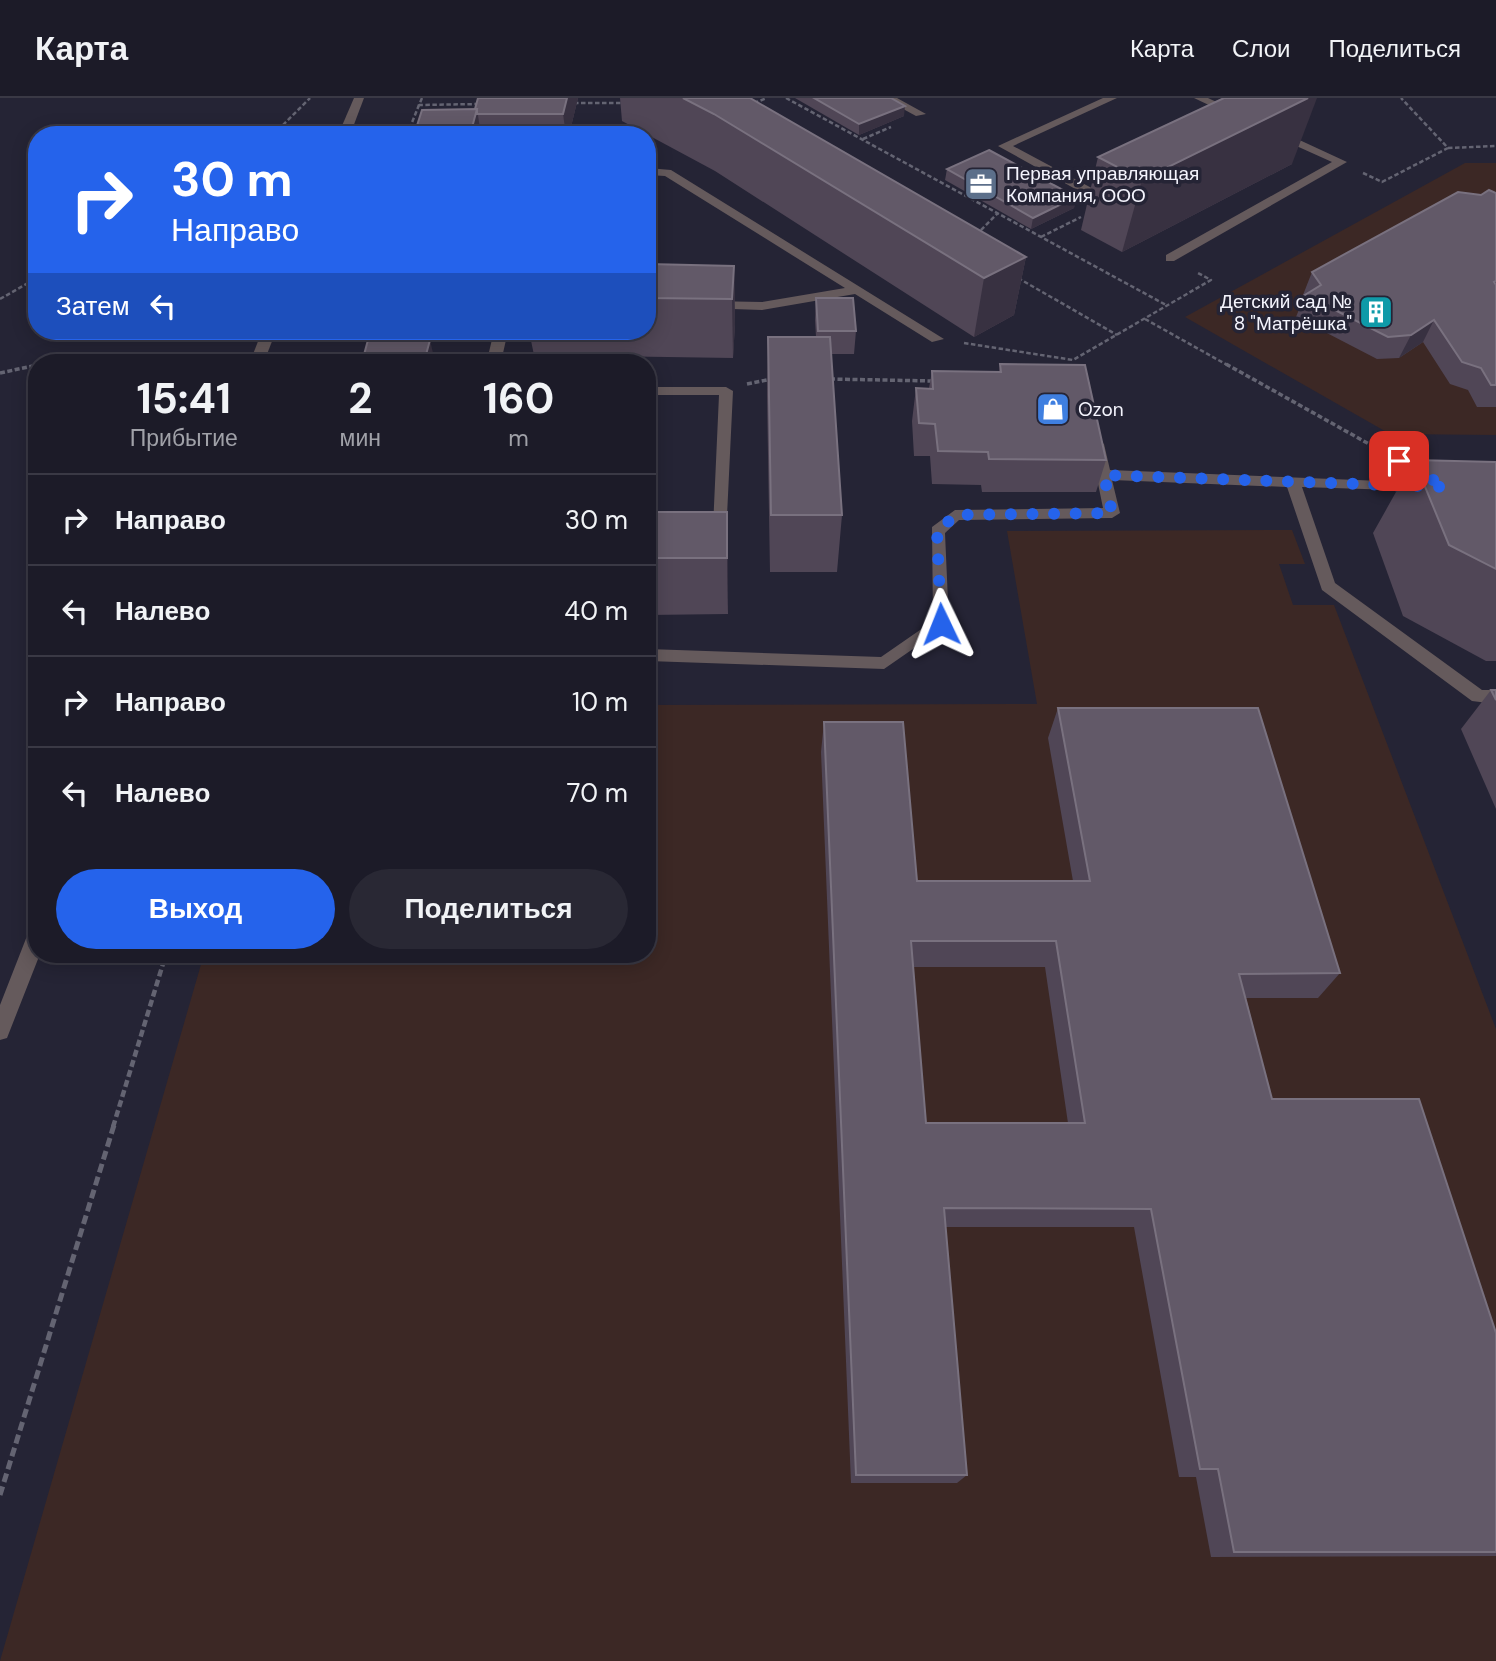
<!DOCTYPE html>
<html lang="ru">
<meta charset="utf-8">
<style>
body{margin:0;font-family:"DM Sans",sans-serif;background:#292834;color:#f1f3f6;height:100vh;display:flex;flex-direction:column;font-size:26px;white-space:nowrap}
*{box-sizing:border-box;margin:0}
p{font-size:23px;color:#a0a1a8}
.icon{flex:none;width:38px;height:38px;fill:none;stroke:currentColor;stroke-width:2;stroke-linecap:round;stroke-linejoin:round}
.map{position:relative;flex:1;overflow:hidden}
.drawer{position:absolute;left:28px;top:256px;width:628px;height:609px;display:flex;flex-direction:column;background:#1c1b28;border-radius:28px;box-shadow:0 4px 18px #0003,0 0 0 2px #3a3945}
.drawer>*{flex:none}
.hud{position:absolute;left:28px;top:28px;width:628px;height:214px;border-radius:28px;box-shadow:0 4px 18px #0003,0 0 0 2px #3a3945;background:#2563eb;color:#fff;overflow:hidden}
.pin{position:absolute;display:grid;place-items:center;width:60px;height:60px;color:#fff;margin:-30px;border-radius:14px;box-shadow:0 4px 10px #0006}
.me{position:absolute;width:77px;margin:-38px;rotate:358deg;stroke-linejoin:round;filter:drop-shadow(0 0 5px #0008)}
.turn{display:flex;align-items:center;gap:24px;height:147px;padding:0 28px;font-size:32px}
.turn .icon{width:91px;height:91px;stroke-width:2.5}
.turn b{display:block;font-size:49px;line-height:60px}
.then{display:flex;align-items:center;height:66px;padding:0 28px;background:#0003;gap:14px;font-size:26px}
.eta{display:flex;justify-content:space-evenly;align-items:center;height:119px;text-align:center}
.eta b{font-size:42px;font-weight:700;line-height:49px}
.cta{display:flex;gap:14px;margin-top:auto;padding:14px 28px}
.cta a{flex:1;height:80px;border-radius:42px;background:#2563eb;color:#fff;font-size:28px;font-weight:700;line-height:80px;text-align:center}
.cta a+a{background:#292834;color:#f1f3f6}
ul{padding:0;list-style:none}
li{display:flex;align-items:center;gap:21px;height:91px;padding:0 28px;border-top:2px solid #3a3945}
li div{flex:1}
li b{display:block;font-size:26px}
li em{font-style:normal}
header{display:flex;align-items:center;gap:42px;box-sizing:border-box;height:98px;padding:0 35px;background:#1c1b28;border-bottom:2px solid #3a3945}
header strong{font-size:33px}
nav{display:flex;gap:38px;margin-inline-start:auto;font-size:24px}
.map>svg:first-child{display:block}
.education{fill:#3c2825}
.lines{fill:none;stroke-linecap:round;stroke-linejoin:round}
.path-far3{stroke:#646472;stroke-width:2.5;stroke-dasharray:4.5 2.5;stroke-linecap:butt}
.path-far2{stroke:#646472;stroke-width:3.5;stroke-dasharray:5 2.5;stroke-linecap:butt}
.path-far1{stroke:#646472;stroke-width:4.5;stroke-dasharray:7 3.5;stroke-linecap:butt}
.path{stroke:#646472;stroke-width:5;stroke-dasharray:9 4.5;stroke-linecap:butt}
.service{fill:#655a5c;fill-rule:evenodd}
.minor{fill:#655a5c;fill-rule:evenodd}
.wall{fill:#504656;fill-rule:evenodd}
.shaded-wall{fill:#383141}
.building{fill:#625968;stroke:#79717f;stroke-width:2;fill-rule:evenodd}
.route{stroke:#2563eb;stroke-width:12;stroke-dasharray:0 21.6}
.labels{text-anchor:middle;stroke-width:7;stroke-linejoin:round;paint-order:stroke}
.far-poi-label{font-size:19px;fill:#f4f4fd;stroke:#252435;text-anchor:start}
</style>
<header>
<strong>Карта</strong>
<nav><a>Карта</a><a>Слои</a><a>Поделиться</a></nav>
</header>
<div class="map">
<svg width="1496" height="1563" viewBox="0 0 1496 1563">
<rect width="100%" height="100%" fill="#252435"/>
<g class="education">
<polygon points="1465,65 1496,65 1496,337 1390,336 1185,219"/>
<polygon points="1292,432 1305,466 1279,466 1293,507 1334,507 1496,931 1496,1563 0,1563 204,856 648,856 648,607 1037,606 1007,433"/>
</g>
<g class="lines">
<g class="path-far3">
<polyline points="422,0 419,7 481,6"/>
<polyline points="786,0 1166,207"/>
<polyline points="574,5 625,5"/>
<polyline points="754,5 767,0"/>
<polyline points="273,37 310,0"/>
<polyline points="407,37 419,7"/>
<polyline points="863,41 891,29"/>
<polyline points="1448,50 1496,48"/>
<polyline points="1363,75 1382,84 1448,50 1401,0"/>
<polyline points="976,137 998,115"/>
<polyline points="1041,139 1081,119"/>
<polyline points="1018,180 1117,237"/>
<polyline points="0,201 37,180"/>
<polyline points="1145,221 1229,268"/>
<polyline points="964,245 1073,262 1211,182 1198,175"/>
<polyline points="33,268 37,267"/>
</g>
<g class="path-far2">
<polyline points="1226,266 1394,360"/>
<polyline points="0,275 37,267"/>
<polyline points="830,281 933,283"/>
<polyline points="747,286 772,281"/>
</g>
<polyline class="path-far1" points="113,1029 166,856"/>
<polyline class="path" points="0,1397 114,1027"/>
<g class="service">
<polygon points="883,0 897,0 926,16 916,18"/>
<polygon points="1103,0 1117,0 1013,48 1114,102 1114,108 1106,108 998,48"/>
<polygon points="1194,0 1208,0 1242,16 1232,18"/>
<polygon points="1272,33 1280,33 1347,64 1174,163 1166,163 1166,157 1332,64 1272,37"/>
<polygon points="648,70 671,72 944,241 932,244 855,196 762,212 703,210 701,207 708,203 762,204 845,190 665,78 648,77"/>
<polygon points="494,233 508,233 501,264 259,264 252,260 259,256 489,254"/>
<polygon points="648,289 726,289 733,293 726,439 715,440 707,435 713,430 719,297 648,297"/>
<polygon points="1097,341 1104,346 1110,372 1431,385 1434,388 1426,393 1302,389 1335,485 1482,592 1496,592 1496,606 1472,603 1322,492 1287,389 1112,382 1120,415 1112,420 959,422 945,435 949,526 884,571 648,563 648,551 881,559 933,523 932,429 955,412 1103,410 1090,346"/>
</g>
<g class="minor">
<polygon points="354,0 364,0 350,37 338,37"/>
<polygon points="262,233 276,233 264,264 250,264"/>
<polygon points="37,830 37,856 40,856 7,940 0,942 0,907 27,838 30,832"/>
</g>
</g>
<g class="wall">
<polygon points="478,0 578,0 569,37 414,37 475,11"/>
<polygon points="620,0 750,0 1026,159 1014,217 974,239 715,73 622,23"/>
<polygon points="795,0 891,0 904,18 859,37"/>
<polygon points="1098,59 1292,66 1122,154 1081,132"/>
<polygon points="947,71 1076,99 1074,110 1031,131 945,82"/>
<polygon points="1496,95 1496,309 1477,309 1468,292 1450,286 1423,244 1399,260 1377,261 1296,219 1304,199 1303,197 1312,174 1481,97"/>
<polygon points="648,166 734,168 735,226 733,260 534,257 529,233 648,233"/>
<polygon points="816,200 856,233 854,256 831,256 842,417 837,474 770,474 767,297 768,239 816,239 815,222"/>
<polygon points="398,233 457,233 398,234"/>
<polygon points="1000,266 1106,362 1096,394 982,394 981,387 932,386 930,358 914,358 912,323 916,290 929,290 932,273 999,274"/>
<polygon points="1414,362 1496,364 1496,563 1486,563 1403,518 1373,435"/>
<polygon points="648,414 727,414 728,516 648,517"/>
<polygon points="1491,592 1496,592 1496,711 1461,631"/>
<path d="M1058 610 1340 875 1318 900H1246L1272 1001 1496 1235V1458L1211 1459 1196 1379H1179L1134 1129H945L967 1377 957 1385H851L821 654 824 624 917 783H1073L1048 640ZM913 869H1045L1068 1025H926Z"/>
</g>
<g class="shaded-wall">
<polygon points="567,0 578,0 569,37 566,37 563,16"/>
<polygon points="1308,0 1317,0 1292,66 1122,154 1142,82"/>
<polygon points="905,8 904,18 859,37 859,26"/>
<polygon points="477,11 481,37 470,37"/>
<polygon points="1076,99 1074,110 1031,131 1033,120"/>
<polygon points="1026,159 1014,217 974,239 984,180"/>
<polygon points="734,168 735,226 733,260 732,201"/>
<polygon points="1434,222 1423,244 1399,260 1411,237"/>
<polygon points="430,242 435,264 424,264"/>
<polygon points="727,414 728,471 728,516 727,460"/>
</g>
<g class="building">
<polygon points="478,0 567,0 563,16 477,16 477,11 475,11"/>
<polygon points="683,0 750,0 1026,159 984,180 714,16"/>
<polygon points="814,0 891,0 905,8 859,26"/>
<polygon points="1224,0 1308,0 1142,82 1098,59"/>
<polygon points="477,11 470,37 414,37 422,12"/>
<polygon points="989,52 1076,99 1033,120 947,71"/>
<polygon points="1489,92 1496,95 1496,183 1494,184 1496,187 1496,287 1491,287 1481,270 1462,264 1434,222 1411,237 1388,239 1305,197 1321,187 1312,174 1458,94 1481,97"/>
<polygon points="648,166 734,168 732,201 648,200"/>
<polygon points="816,200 853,200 856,233 818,233"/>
<polygon points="768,239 830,239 842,417 771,417"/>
<polygon points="368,242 430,242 424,264 362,264"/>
<polygon points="1000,266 1085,267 1106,362 989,361 988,354 938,353 935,326 919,325 916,290 933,291 932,273 1001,274"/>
<polygon points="1414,362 1496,364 1496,471 1449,447"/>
<rect x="648" y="414" width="79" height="46"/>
<polygon points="1491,592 1496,592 1496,602"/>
<path d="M1058 610H1258L1340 875 1239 876 1272 1001H1419L1496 1235V1454H1234L1218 1371H1200L1151 1111 944 1110 967 1377H856L824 624H903L917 783H1090ZM911 843H1056L1085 1025H926Z"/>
</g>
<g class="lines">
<polyline class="route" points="941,526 937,433 956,417 1112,415 1104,377 1446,389 1399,363"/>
</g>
<defs>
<g id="office-square" transform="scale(1.75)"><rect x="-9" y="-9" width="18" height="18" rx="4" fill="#5c6f8a" stroke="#252435"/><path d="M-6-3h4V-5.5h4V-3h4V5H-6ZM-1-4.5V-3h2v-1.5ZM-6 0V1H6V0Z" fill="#fff"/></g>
<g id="building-square" transform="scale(1.75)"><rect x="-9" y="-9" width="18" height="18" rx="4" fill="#0f9aa8" stroke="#252435"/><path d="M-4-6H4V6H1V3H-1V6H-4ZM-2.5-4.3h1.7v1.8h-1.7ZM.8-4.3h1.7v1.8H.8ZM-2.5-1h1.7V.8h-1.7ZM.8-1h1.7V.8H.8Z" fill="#fff"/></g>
<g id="shop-square" transform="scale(1.75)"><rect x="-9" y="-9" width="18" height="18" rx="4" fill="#3f7fe0" stroke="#252435"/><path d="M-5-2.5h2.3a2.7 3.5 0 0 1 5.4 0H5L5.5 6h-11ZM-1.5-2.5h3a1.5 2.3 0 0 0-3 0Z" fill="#fff"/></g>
</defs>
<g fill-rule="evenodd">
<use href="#office-square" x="981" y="86"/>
<use href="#building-square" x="1376" y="214"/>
<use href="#shop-square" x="1053" y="311"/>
</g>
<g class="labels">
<g class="far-poi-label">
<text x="1006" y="82">Первая управляющая<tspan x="1006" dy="22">Компания, ООО</tspan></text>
<text x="1352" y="210" text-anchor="end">Детский сад №<tspan x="1352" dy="22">8 "Матрёшка"</tspan></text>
<text x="1078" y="318">Ozon</text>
</g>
</g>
</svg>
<div class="pin" style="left:1399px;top:363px;background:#d93025"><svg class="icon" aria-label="arrive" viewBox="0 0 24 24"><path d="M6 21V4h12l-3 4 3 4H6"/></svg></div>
<svg class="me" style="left:941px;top:526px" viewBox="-20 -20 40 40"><path d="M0-17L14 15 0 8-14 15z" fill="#2563eb" stroke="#fff" stroke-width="4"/></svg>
<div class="hud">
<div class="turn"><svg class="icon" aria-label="right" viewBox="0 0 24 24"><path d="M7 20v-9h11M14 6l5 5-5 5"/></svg><div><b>30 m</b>Направо</div></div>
<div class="then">Затем<svg class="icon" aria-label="left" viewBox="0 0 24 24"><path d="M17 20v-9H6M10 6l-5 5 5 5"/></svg></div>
</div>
<section class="drawer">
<div class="eta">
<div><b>15:41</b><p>Прибытие</p></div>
<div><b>2</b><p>мин</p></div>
<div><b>160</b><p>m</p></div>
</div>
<ul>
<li><svg class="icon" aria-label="right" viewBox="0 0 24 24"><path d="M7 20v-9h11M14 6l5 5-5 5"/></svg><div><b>Направо</b></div><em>30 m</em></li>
<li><svg class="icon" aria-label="left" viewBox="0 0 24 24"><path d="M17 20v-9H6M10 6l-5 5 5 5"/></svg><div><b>Налево</b></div><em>40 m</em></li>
<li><svg class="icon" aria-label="right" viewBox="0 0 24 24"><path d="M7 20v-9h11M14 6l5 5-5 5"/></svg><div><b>Направо</b></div><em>10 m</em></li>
<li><svg class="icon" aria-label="left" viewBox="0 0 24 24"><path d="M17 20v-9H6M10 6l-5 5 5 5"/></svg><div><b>Налево</b></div><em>70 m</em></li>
</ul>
<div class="cta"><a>Выход</a><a>Поделиться</a></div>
</section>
</div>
